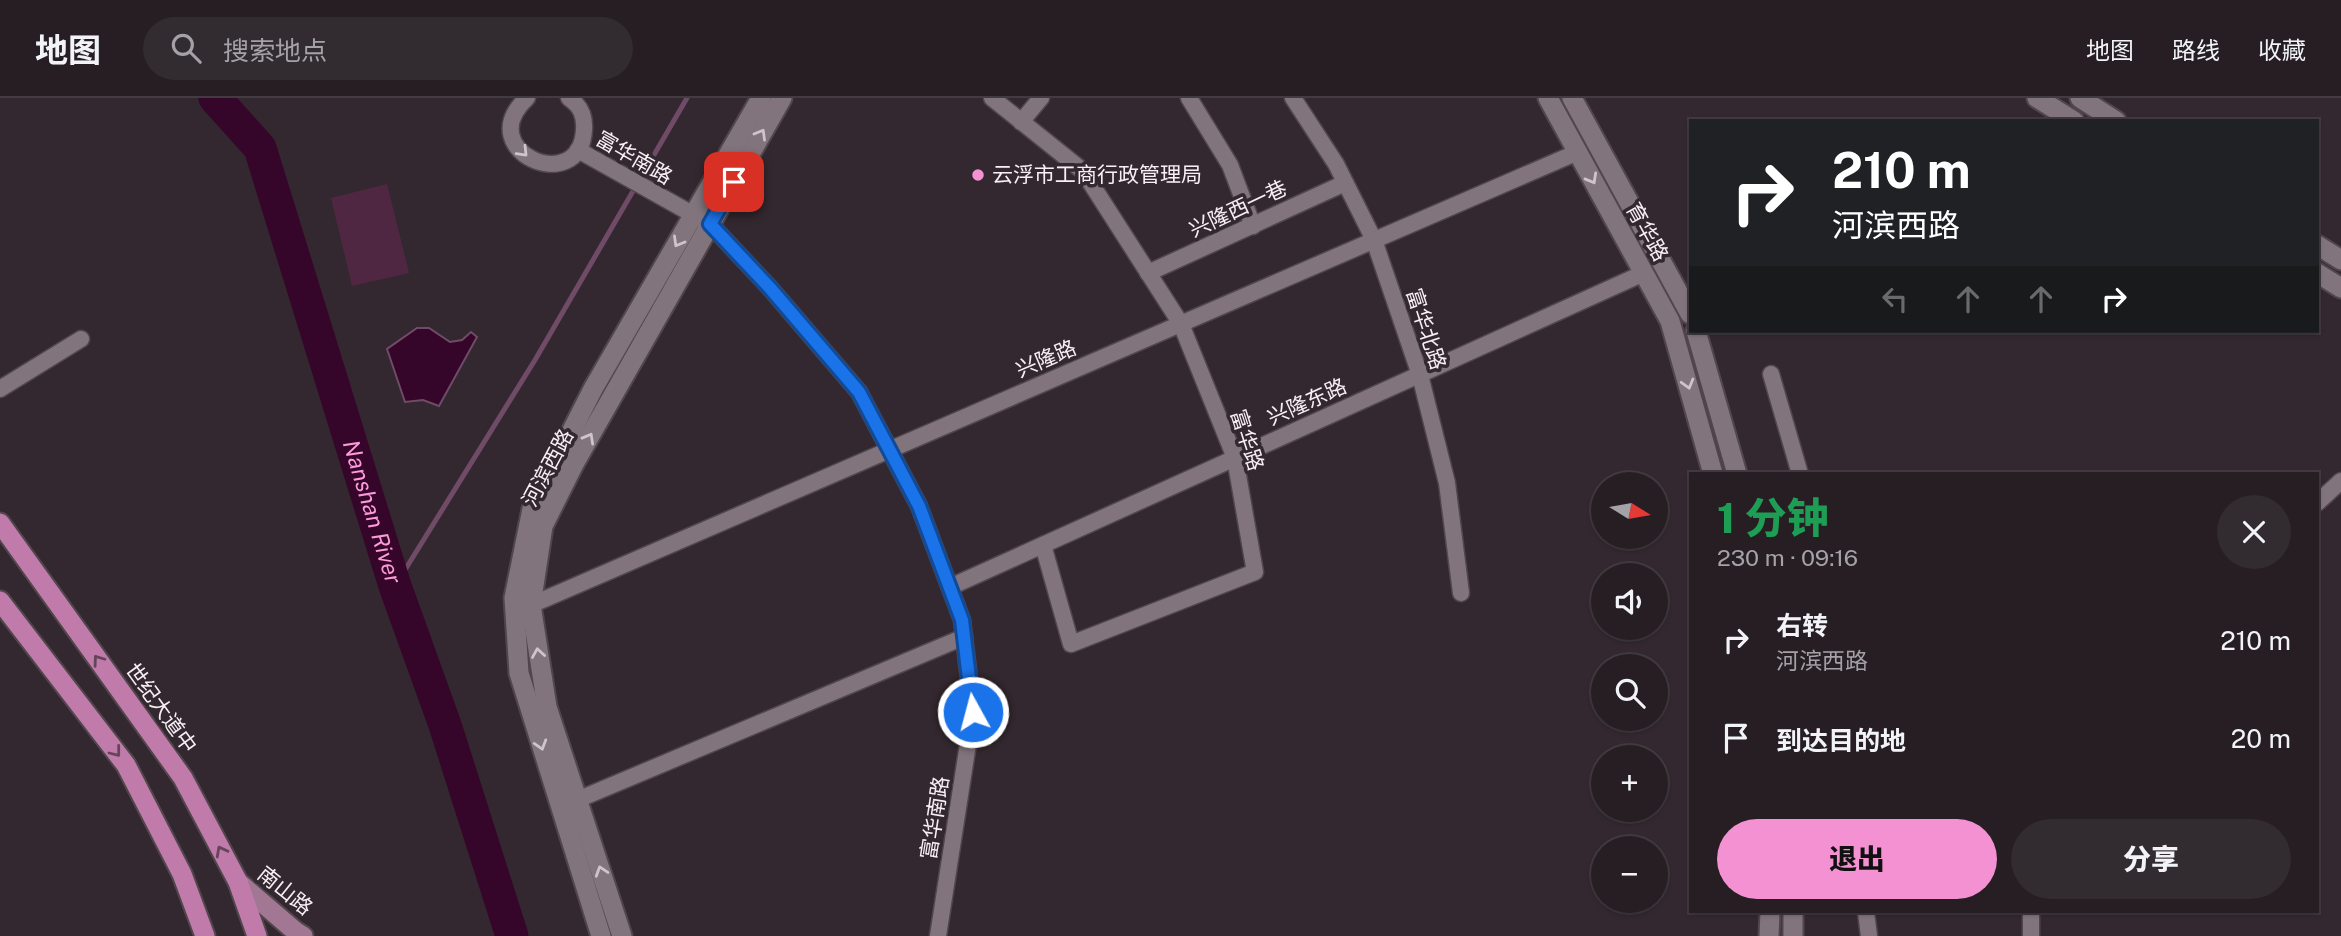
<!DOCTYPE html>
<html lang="zh">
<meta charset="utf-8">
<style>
body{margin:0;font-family:"Public Sans","Noto Sans SC",sans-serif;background:#322b30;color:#f1f3f6;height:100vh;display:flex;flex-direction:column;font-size:26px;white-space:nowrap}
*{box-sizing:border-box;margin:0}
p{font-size:23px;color:#a4a2a6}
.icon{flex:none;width:38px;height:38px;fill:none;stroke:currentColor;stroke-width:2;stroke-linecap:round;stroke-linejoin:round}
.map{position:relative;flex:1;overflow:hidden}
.details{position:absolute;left:1689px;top:374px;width:630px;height:441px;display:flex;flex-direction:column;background:#261e23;border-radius:0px;box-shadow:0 2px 5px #0004,0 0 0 2px #423c41}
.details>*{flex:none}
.guide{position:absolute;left:1689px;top:21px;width:630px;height:214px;border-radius:0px;box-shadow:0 2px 5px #0004,0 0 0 2px #423c41;background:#202124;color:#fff;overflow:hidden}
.needle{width:46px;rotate:101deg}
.buttons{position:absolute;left:1591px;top:374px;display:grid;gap:14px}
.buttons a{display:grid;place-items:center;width:77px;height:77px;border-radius:50%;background:#261e23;box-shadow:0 2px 5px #0004,0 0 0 2px #423c41;font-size:35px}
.pin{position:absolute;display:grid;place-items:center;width:60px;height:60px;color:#fff;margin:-30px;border-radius:14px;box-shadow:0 4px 10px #0006}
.me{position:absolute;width:77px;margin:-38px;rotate:353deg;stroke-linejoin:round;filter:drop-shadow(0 0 5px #0008)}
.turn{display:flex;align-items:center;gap:24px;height:147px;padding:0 28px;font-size:32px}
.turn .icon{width:91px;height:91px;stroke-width:2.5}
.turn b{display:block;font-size:49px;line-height:60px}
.lanes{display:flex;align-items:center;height:66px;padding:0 28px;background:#0003;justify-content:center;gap:35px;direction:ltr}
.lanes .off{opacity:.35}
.round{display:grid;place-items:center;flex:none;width:74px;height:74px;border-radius:37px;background:#322b30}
.headline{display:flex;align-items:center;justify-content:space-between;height:119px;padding:0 28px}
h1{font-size:42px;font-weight:800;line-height:52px;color:#1e9e55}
.action{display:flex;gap:14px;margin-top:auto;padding:14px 28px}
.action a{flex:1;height:80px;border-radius:42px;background:#f491d3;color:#111;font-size:28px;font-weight:800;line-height:80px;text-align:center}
.action a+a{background:#322b30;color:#f1f3f6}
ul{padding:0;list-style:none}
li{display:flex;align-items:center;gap:21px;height:98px;padding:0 28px}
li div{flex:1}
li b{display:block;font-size:26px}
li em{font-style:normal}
header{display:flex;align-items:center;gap:42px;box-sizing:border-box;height:98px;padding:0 35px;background:#261e23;border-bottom:2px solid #423c41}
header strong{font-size:33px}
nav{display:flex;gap:38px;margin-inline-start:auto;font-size:24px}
.search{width:490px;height:63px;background:#322b30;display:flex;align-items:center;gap:18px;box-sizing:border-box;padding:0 24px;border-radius:38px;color:#a4a2a6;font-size:26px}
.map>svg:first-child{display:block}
.green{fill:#502742}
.water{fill:#36052a;stroke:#704b67;stroke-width:2}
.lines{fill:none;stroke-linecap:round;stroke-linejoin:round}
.stream{stroke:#704b67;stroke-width:5}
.river{stroke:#36052a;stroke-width:33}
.minor-casing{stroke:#50464c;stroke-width:19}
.tertiary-casing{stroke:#50464c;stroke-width:23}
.secondary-casing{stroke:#50464c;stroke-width:23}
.primary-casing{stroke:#50464c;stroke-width:23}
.minor{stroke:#82747c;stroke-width:16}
.tertiary{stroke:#82747c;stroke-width:19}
.secondary{stroke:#a27793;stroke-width:19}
.primary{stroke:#c17baa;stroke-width:19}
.oneway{stroke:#cec4ca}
.oneway2{stroke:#65455a}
.route-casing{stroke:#114b97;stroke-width:18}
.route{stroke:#1a73e8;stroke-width:12}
.poi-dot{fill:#f491d3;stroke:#33282f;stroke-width:2.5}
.labels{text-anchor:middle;stroke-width:7;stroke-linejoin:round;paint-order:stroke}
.street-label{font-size:21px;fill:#f7eff4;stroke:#33282f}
.poi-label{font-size:21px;fill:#f7eff4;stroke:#33282f;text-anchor:start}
.water-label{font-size:23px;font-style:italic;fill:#fc9adb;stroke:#33282f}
</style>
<header>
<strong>地图</strong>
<div class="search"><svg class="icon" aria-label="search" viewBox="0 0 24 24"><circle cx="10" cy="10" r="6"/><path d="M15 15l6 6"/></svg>搜索地点</div>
<nav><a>地图</a><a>路线</a><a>收藏</a></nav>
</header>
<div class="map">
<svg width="2341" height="838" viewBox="0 0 2341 838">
<rect width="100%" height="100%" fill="#33282f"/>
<polygon class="green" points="387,86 409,175 352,188 331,100"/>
<polygon class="water" points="417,230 429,230 450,244 462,242 471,234 477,239 439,308 423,302 405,304 387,251"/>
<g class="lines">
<polyline class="stream" points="395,488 535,262 687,0"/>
<path class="river" id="s1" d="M215 0 260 50 395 488 445 627 512 838"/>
<g class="minor-casing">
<g id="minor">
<path d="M527 0C470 53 580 100 584 32 585 18 581 8 569 0"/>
<polyline points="992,0 1083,73 1181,226 1235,360 1255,474 1071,546 1043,447"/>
<polyline points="1189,0 1230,67 1253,128"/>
<polyline points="1293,0 1336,66 1374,142 1420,277 1447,385 1461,495"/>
<polyline points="1021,24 1041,0"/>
<polyline points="578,52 710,126 770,190 859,294 919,408 962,522 973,614 938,838"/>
<polyline points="1148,175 1345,85"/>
<polyline points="1771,276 1800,376"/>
<polyline points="0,291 81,241"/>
<polyline points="2317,405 2341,383"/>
<polyline points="950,489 1644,175"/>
<polyline points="531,507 1578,54"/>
<polyline points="577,702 964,539"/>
<polyline points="1866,814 1869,838"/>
<polyline points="2031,814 2031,838"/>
</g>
</g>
<g class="tertiary-casing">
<g id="tertiary">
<polyline points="1548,0 1670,223 1713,376"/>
<polyline points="1572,0 1690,216"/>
<polyline points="2037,0 2074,23"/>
<polyline points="2080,0 2116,23"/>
<polyline points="2317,147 2341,162"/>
<polyline points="2317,175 2341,190"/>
<polyline points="1696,233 1737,376"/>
<polyline points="601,838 519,575 514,500 532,411 593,291 761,0"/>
<polyline points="622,838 547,609 531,507 543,428 574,366 782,0"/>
<polyline points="1769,838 1770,814"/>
<polyline points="1793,838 1793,814"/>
</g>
</g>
<g class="secondary-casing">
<polyline id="secondary" points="238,784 295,833 303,838"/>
</g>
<g class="primary-casing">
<g id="primary">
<polyline points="0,425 183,680 238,784 257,838"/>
<polyline points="0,503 126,667 182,776 205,838"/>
</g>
</g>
<use href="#minor" class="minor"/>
<use href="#tertiary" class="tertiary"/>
<use href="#secondary" class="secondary"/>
<use href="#primary" class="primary"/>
</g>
<defs><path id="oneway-chevron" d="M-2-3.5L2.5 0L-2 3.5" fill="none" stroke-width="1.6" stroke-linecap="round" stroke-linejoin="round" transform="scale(1.75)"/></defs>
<g class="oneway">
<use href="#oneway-chevron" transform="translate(761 36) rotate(-60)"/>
<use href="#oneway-chevron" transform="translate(523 54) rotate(46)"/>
<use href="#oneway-chevron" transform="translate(1592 81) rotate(61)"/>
<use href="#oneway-chevron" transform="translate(678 144) rotate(120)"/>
<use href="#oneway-chevron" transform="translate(1688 286) rotate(74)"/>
<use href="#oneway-chevron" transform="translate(589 340) rotate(-61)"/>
<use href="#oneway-chevron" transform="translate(538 555) rotate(-99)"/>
<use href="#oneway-chevron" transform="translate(541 647) rotate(73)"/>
<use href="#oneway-chevron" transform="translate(601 773) rotate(-108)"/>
</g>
<g class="oneway2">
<use href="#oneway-chevron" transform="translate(98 562) rotate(-126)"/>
<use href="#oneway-chevron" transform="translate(116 654) rotate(52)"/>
<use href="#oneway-chevron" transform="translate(221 753) rotate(-118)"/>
</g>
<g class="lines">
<g class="route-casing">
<polyline id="route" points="734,84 710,126 770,190 859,294 919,408 962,522 973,614"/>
</g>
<use href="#route" class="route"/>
</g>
<circle class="poi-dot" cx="978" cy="77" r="7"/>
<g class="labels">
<g class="street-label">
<text transform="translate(634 60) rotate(30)" y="7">富华南路</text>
<text transform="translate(1238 111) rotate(-25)" y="7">兴隆西一巷</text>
<text transform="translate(1647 134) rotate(61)" y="7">育华路</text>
<text transform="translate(1426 231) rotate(72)" y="7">富华北路</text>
<text transform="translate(1046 261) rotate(-23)" y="7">兴隆路</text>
<text transform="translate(1307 304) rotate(-24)" y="7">兴隆东路</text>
<text transform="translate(1247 342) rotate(72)" y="7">富华路</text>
<text transform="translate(548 370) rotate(-62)" y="7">河滨西路</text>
<text transform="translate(161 610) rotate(54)" y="7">世纪大道中</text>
<text transform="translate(935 720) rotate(-81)" y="7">富华南路</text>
<text transform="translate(285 793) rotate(39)" y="7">南山路</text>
</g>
<g class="poi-label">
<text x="992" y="84">云浮市工商行政管理局</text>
</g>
<g class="water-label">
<text dy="8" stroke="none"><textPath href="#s1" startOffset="448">Nanshan River</textPath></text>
</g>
</g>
</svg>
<div class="buttons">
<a><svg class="needle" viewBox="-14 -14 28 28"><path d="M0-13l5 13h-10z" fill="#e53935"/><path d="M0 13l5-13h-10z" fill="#a4a2a6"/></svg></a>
<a><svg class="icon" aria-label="sound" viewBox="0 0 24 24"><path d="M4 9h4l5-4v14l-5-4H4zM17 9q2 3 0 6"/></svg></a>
<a><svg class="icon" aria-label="search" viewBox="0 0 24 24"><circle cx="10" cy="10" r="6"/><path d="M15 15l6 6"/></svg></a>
<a>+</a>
<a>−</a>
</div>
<div class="pin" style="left:734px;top:84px;background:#d93025"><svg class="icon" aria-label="arrive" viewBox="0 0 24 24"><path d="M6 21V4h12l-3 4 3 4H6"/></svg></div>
<svg class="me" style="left:973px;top:614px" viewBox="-20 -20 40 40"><circle r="17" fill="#1a73e8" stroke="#fff" stroke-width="3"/><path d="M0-11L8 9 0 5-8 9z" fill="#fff"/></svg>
<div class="guide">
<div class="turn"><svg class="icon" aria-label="right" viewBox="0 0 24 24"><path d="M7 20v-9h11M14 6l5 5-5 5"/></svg><div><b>210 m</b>河滨西路</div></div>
<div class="lanes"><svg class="icon off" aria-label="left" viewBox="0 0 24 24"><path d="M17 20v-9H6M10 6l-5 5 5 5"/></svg><svg class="icon off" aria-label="ahead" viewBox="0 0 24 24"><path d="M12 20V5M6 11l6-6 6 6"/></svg><svg class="icon off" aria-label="ahead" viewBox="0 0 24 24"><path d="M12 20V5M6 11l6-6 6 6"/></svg><svg class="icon" aria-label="right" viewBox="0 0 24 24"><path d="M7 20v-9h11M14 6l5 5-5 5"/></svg></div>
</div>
<section class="details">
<div class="headline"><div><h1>1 分钟</h1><p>230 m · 09:16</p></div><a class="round"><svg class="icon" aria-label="close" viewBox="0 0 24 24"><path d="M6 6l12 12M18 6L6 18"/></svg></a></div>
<ul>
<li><svg class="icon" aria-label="right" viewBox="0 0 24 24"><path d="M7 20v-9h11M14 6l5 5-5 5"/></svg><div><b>右转</b><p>河滨西路</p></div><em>210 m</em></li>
<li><svg class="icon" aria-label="arrive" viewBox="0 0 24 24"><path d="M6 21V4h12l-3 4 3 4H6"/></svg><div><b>到达目的地</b></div><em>20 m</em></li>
</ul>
<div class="action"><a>退出</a><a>分享</a></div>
</section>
</div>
